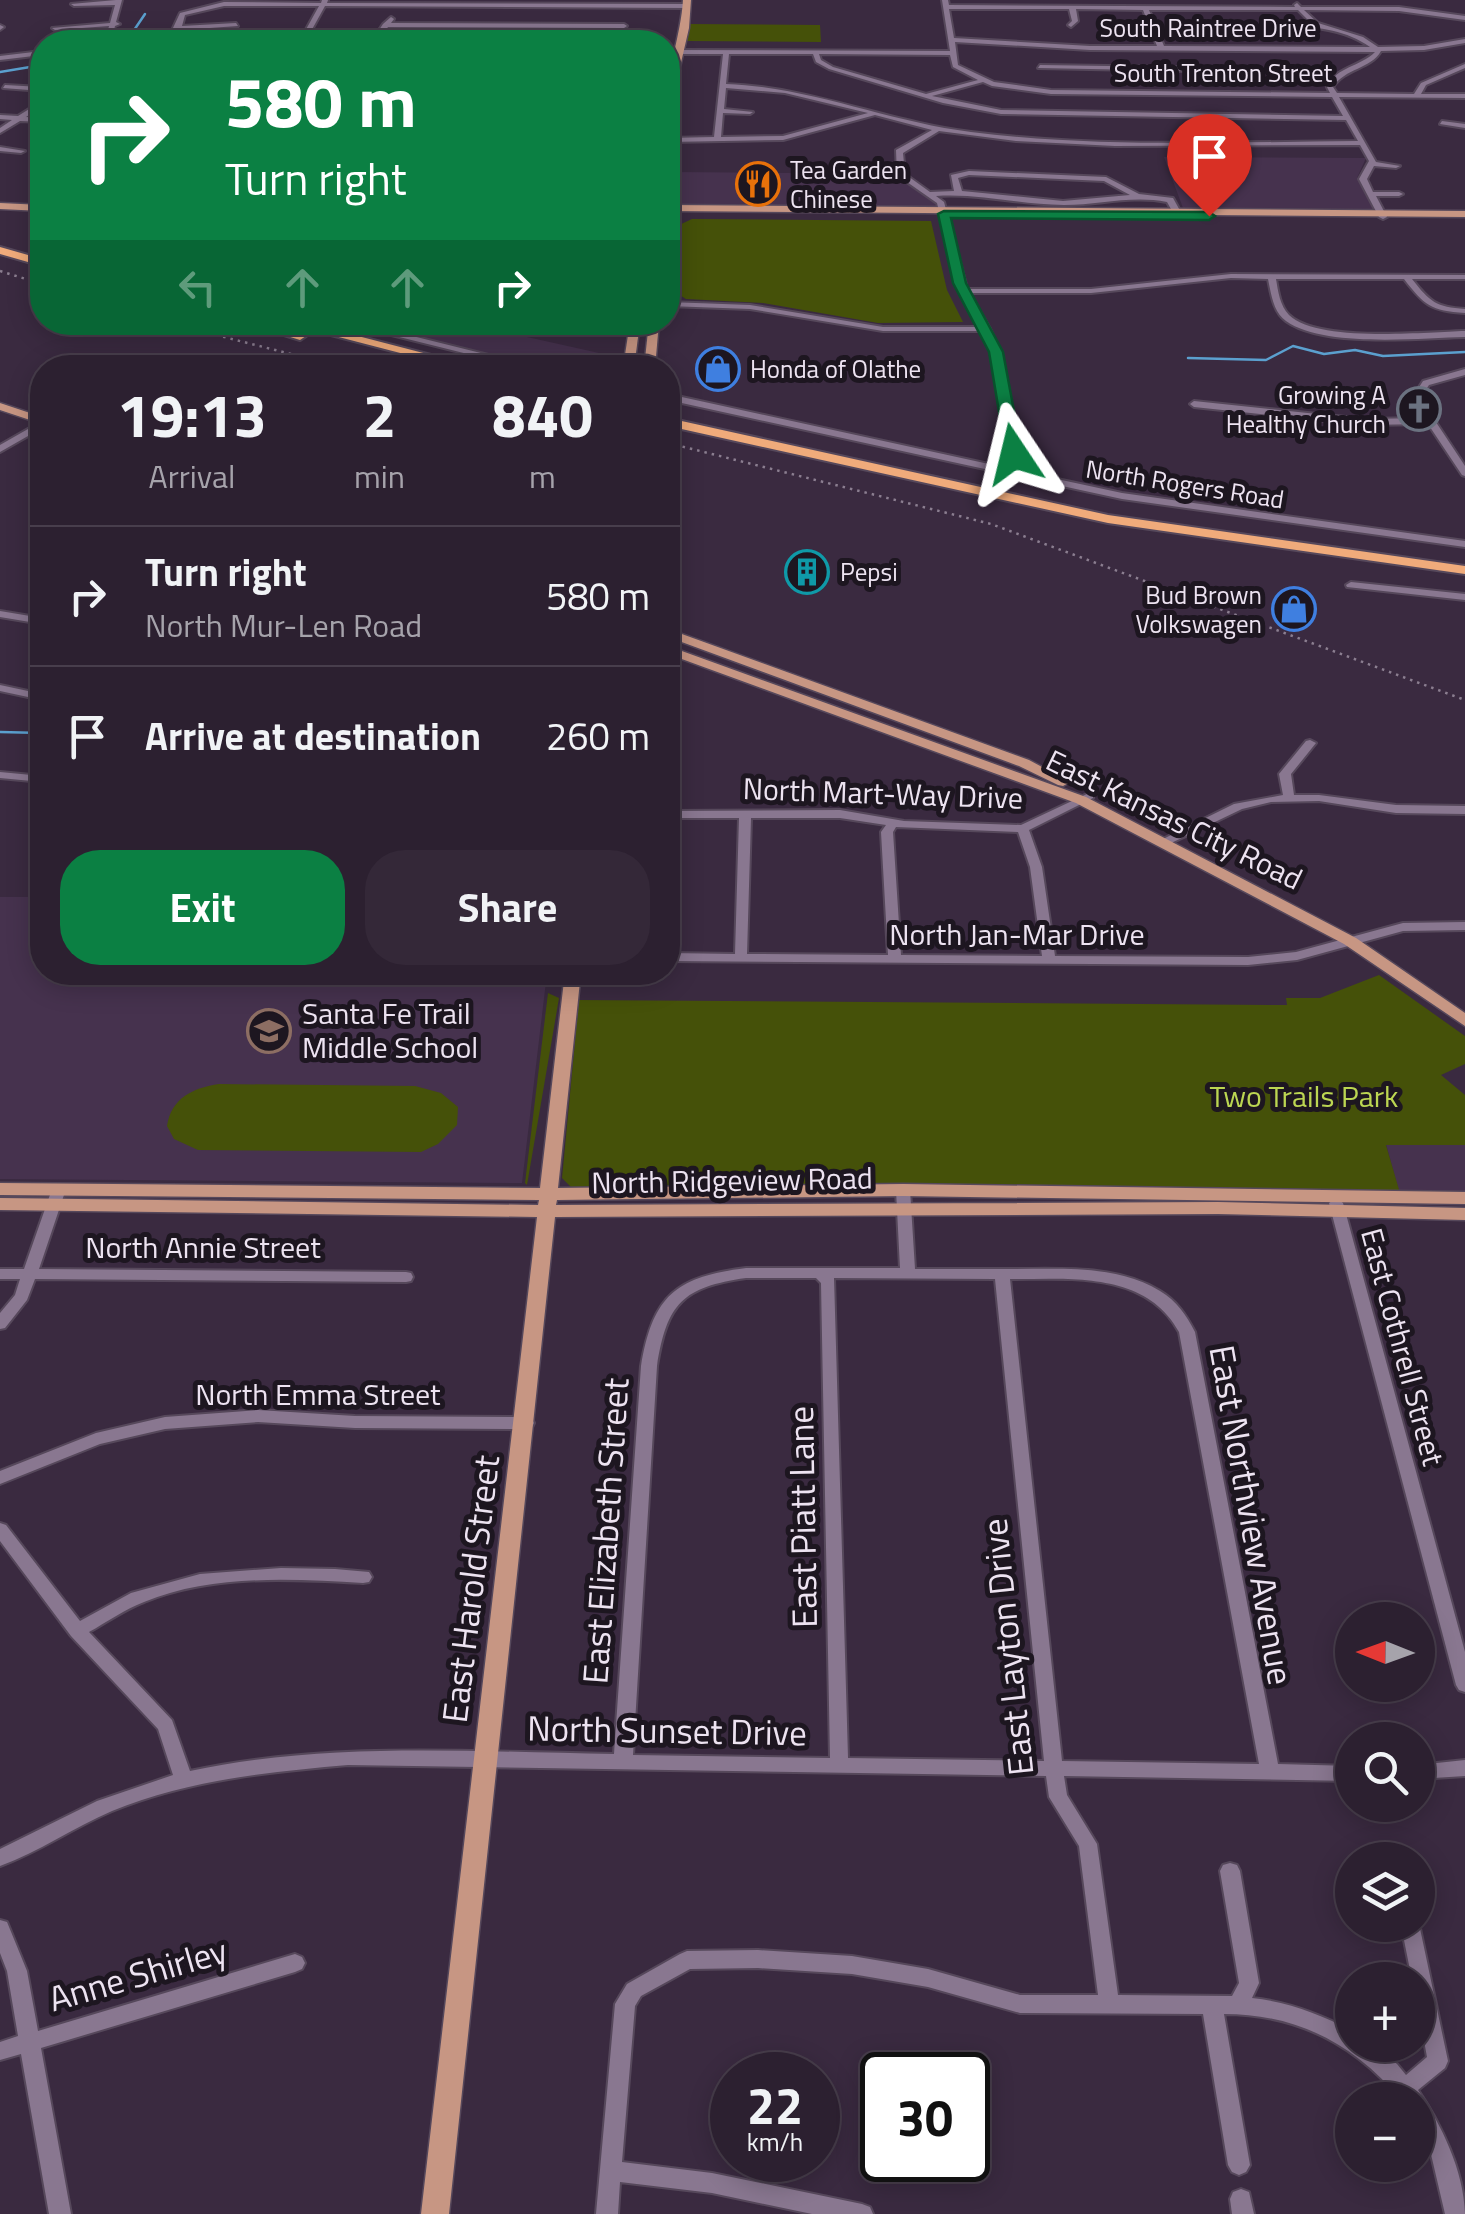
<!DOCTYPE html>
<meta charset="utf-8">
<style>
body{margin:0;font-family:"Titillium Web",sans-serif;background:#342838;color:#f1f3f6;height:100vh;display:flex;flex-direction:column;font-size:38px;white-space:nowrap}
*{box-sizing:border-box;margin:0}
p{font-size:32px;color:#a6a3ab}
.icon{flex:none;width:55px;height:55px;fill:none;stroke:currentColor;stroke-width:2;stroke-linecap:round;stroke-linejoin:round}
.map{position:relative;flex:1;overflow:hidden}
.drawer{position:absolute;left:30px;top:355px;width:650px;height:630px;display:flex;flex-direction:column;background:#2c2030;border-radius:40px;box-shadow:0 5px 25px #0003,0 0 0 2px #483e4c}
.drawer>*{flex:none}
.top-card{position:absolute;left:30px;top:30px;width:650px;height:305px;border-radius:40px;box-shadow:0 5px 25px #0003,0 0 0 2px #483e4c;background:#0b8043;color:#fff;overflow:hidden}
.needle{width:65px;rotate:271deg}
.tools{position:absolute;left:1335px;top:1602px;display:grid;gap:20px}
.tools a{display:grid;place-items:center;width:100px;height:100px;border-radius:50%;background:#2c2030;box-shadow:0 5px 25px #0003,0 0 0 2px #483e4c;font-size:50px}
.speed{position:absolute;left:710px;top:2052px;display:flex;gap:20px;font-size:50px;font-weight:700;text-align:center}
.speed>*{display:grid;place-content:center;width:130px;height:130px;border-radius:50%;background:#2c2030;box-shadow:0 5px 25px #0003,0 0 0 2px #483e4c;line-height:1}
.speed small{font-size:25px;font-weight:400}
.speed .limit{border:5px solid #111;border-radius:15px;background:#fff;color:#111}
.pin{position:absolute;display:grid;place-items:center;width:85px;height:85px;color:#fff;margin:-102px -42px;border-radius:50% 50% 50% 0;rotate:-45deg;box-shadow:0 0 10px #0007}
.pin .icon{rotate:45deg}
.me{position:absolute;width:110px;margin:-55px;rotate:350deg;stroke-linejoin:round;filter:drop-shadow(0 0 8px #0008)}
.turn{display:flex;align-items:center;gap:35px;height:210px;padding:0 30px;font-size:45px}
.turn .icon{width:130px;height:130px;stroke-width:2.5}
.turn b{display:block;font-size:70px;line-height:85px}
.lanes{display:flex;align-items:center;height:95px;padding:0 30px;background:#0003;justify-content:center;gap:50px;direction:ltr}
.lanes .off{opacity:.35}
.eta{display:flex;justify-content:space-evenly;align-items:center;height:170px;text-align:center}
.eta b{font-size:60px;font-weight:700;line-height:70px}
.button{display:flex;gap:20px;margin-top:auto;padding:20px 30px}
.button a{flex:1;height:115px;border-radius:40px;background:#0b8043;color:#fff;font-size:40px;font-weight:700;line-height:115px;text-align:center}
.button a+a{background:#342838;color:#f1f3f6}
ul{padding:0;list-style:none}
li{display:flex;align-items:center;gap:30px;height:140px;padding:0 30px;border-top:2px solid #483e4c}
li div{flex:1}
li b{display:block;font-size:38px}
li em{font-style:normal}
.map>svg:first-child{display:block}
.built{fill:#46324e}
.green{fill:#455109}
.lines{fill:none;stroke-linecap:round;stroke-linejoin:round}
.stream{stroke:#5ba0cf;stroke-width:2.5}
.minor-casing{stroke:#56485b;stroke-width:4}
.major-casing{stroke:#56485b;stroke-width:3}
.highway-casing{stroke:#56485b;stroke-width:4}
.minor{fill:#897790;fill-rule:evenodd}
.major{fill:#c79683;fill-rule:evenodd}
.highway{fill:#f0ab7b;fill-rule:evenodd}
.rail{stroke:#8b7e90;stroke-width:2.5;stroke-dasharray:2.5 5;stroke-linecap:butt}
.route{fill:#0b8043;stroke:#07532c;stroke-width:2.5}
.labels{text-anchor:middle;stroke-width:10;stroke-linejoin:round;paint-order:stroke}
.far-street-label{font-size:25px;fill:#ede3f1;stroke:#1d1620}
.far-poi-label{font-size:25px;fill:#ede3f1;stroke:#1d1620;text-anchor:start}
.street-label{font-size:30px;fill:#ede3f1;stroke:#1d1620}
.poi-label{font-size:30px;fill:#ede3f1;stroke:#1d1620;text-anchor:start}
.park-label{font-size:30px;fill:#bcd652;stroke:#1d1620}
.near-street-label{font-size:35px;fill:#ede3f1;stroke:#1d1620}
</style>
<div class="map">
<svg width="1465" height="2214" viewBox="0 0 1465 2214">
<rect width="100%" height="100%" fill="#3a2a40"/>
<g class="built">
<polygon points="1164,157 1366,158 1357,178 1373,209 1183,208"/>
<polygon points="673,172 896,174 939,207 679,206 671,203"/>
<polygon points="411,323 464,323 617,357 615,367 547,367 393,332"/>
<polygon points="0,897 42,897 42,972 547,973 522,1183 0,1179"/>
<polygon points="1386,1144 1465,1145 1465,1192 1399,1192"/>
</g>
<g class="green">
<polygon points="688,24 820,25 821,42 686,41"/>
<polygon points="692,219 931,221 947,290 963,322 878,323 763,303 686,299 675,292 677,226"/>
<polygon points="1379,975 1465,1036 1465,1064 1441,1075 1465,1095 1465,1145 1386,1145 1400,1193 873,1185 572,1188 562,1178 579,1000 1287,1005 1286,998 1320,998"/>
<polygon points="548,993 559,998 527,1185 525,1183"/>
<path d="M219 1084 415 1086 441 1093 458 1107 457 1125 438 1144 421 1152 198 1150 174 1139 167 1126C171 1098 193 1088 219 1084Z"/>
</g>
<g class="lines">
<g class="stream">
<polyline points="126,42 145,14"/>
<polyline points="0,72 42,65"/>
<polyline points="1188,358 1266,360 1293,346 1324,354 1355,350 1383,356 1465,352"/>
<polyline points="0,732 42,733"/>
</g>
<g class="minor-casing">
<g id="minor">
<polygon points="116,0 122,0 116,22 120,24 115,26 111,42 105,42 109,26 55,30 52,28 110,23 115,5 74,6 71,4"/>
<polygon points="322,0 328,0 327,3 686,4 689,6 686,8 325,6 305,42 299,42 319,6 224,6 185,15 182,26 236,23 238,26 181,30 177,42 171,42 174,29 173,28 180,13 224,2 321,3"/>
<path d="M942 0H948L949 5 1295 7 1294 5 1297 3 1301 7H1399L1465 16V20L1399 11 1304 10 1318 23 1363 37 1378 47 1424 46 1465 39V43L1424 50 1381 51C1371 69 1345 68 1333 87L1337 93 1414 94 1421 83 1465 64V68L1426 85 1421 94H1465V98L1339 97 1376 162 1400 166 1396 168 1374 166 1367 179 1373 192H1399L1403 194 1399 196H1376L1387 217 1383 219 1379 217 1359 179 1369 161 1360 145 1115 146 1016 141 939 131 903 153 905 174 930 192 954 191 951 175 969 171 1106 177 1139 194 1173 198 1183 216 1176 218 1167 202C1132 195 1099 205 1064 205 1021 205 979 193 936 196L944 202 967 289H1091L1231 274 1465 275V279H1412C1430 302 1436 307 1465 309V313C1431 311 1424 305 1404 279H1276C1278 291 1280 306 1289 315 1318 343 1425 332 1465 331V337C1419 338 1324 348 1286 321 1273 312 1271 293 1268 279L1231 278 1091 293H969L990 329 1000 352 1019 453 1006 468 1122 493 1465 541V547L1122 499 1002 473 999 474 994 471 668 400V394L998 466 1009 453 992 352 981 331H883L750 309 668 306V302L750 305 883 327H979L956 283 937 203 897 175 896 150 932 130 875 115 783 140 668 142V138L714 137 723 54H668V50L950 51ZM949 9H1069L1072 21 1068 25 1071 27 1078 21 1076 9 1143 10 1157 46H1090L954 38ZM1149 10H1298L1311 23 1224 28 1227 30C1275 28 1329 18 1370 47L1164 46ZM955 42 1090 50 1375 52C1360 67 1337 66 1327 87L1330 93 1051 90 994 82 958 65ZM729 54H813L816 62 829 69 943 103 1001 114 1346 120 1358 141C1229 142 1099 148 971 132 888 122 811 87 726 84ZM819 54 950 55 953 67 978 80 926 94 833 67 821 60ZM983 82 992 86 1051 94 1332 97 1343 116 1001 110 932 96ZM726 88 785 93 868 113 783 136 721 137 723 113 750 114 753 112 724 109ZM969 175 1104 181 1130 195 1063 201 962 191 958 178Z"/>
<polygon points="391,17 394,19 391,23 624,24 627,26 624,28 388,27 377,42 371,42 383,24"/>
<polygon points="0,25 4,27 0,30"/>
<polygon points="42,51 42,55 0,60 0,56"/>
<polygon points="1040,65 1245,68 1248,70 1245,72 1038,68"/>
<polygon points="5,85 42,87 42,91 3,88"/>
<polygon points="42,101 42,106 26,117 42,118 42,122 20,121 0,133 0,128 12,120 0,119 0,115 18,116"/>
<polygon points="1442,121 1465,124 1465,128 1440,124"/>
<polygon points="0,147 25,151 21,153 0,151"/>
<polygon points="339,322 356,322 541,368 524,368"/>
<polygon points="1465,369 1465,375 1429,385 1420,398 1465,466 1465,476 1462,475 1428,424 1364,425 1194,407 1190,404 1194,401 1364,419 1425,418 1412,398 1423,381"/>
<polygon points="42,421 42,428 0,452 0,445"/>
<polygon points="1351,582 1465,594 1465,600 1347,587 1346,585"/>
<polygon points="0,611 42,618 42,624 0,617"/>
<polygon points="0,685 42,694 42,700 0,691"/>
<polygon points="1310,740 1316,743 1291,774 1294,795 1319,795 1396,805 1465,806 1465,814 1396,813 1319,801 1271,802 1242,809 1167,845 1159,845 1157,842 1234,804 1283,795 1279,774 1306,741"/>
<polygon points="0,772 42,776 42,782 0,778"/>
<path d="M1089 793 1093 794V798L1029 830 1042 867 1055 956 1248 957 1296 952 1403 923 1465 922V930L1403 931 1297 960 1248 965 668 961V953L735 954 739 818H668V811L840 810 904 821 1021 825ZM751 818H840L886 825 881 832 888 955 747 954ZM896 827 1018 832 1030 867 1042 956 901 955 893 832Z"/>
<polygon points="42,835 42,858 36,854 36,839"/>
<polygon points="59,1184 66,1189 39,1269 406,1272 411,1273 413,1277 411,1281 406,1282 35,1279 27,1300 5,1328 0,1329 0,1313 15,1295 20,1279 0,1279 0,1269 24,1269 52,1189"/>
<path d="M903 1185 910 1190 915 1269C949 1269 983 1269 1016 1269 1063 1269 1118 1265 1160 1291 1177 1301 1186 1315 1195 1332L1278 1764 1352 1766V1781L1064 1776 1067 1795 1097 1844 1118 1995 1232 1996 1239 1983 1220 1871 1223 1865 1230 1863 1237 1865 1240 1871 1259 1983 1252 1998C1288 2002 1320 2014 1352 2031V2045H1373L1397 2064 1406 2075 1427 2057 1418 2008V1980H1412L1401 1925H1418V1919L1448 2061 1445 2068 1418 2090C1441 2124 1464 2171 1465 2214H1445L1430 2150 1418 2125V2100H1401C1355 2044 1297 2014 1224 2014L1250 2165 1246 2172 1239 2175 1232 2172 1228 2165 1203 2014 1020 2013 928 1987 852 1974 758 1968 690 1969 641 1996 635 2006 622 2162 712 2173 862 2204 870 2207 873 2214H812L712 2193 620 2182 618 2214H596L615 2004 627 1984 680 1954 687 1951 758 1950 852 1956 928 1969 1020 1995H1098L1079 1846 1049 1797 1046 1776 348 1765C268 1772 187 1780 112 1811 74 1827 39 1852 0 1866V1849L97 1801 173 1775 158 1729 71 1636 0 1541V1523L6 1525 80 1621 131 1593 200 1574 281 1568 335 1569 369 1572 372 1577 369 1582 363 1583C292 1579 212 1574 144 1602 125 1609 107 1622 89 1632L172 1720 190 1771C329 1741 473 1752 614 1754L641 1366C653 1295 676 1277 746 1268H900L896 1190ZM746 1278H816L821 1283 830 1758 633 1755 657 1366C667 1303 683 1287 746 1278ZM834 1278 995 1279 1044 1761 848 1758ZM1010 1279C1070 1279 1146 1271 1179 1332L1259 1764 1062 1761Z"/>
<polygon points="1336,1198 1343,1203 1465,1652 1465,1692 1459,1690 1456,1685 1329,1203"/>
<polygon points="258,1410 355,1416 526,1417 532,1419 534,1423 532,1427 526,1429 355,1428 258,1422 165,1429 100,1444 0,1484 0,1471 96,1433 165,1417"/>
<polygon points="1465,1760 1465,1776 1418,1779 1418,1765"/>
<polygon points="0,1920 7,1922 27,1971 38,2031 295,1954 302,1957 305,1963 302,1969 295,1972 41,2048 71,2214 49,2214 21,2054 0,2060 0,2042 18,2036 7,1971 0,1953"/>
<polygon points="1241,2189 1249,2192 1254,2214 1232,2214 1230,2199 1233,2192"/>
</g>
</g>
<g class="major-casing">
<g id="major">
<path d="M683 0H691L689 28 672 102 668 105C666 71 681 35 683 0Z"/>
<polygon points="0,203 42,205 42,211 0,209"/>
<polygon points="668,205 1465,211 1465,217 668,211"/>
<polygon points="630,322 640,322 634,368 623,368"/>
<polygon points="649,322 659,322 655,368 644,368"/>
<polygon points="0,403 42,417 42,424 0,410"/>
<polygon points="668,629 1029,760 1070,782 1063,786 1058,785 1019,766 668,637"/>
<polygon points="668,646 1086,797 1356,938 1465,1013 1465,1026 1344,944 1076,803 668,654"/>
<polygon points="565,972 581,972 558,1188 903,1184 1465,1192 1465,1204 903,1196 557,1200 556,1205 1218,1202 1465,1208 1465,1220 1218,1214 555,1217 449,2214 421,2214 537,1217 0,1210 0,1198 538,1205 539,1200 0,1195 0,1183 540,1188"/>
</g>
</g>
<g class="highway-casing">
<g id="highway">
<polygon points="0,247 42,259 42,266 0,254"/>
<polygon points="242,322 264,322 306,336 300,340"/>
<polygon points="281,322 304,322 481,368 458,368"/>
<polygon points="668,418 1108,515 1465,566 1465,574 1108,523 668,426"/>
</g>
</g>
<use href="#minor" class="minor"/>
<use href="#major" class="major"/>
<use href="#highway" class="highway"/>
<g class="rail">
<polyline points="0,271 42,284"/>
<polyline points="165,322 346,368"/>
<polyline points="668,443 991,524 1465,700"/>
</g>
</g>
<polygon class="route" points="944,211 1209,212 1215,216 1209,220 951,218 966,283 1003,352 1022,454 1014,458 1006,454 989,352 953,283 938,214"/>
<defs>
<g id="restaurant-ring" transform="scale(2.25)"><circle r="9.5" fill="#1d1620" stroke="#e8710a" stroke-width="1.5"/><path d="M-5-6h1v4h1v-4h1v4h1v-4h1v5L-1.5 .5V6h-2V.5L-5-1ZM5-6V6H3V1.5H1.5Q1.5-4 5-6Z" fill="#e8710a"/></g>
<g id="shop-ring" transform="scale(2.25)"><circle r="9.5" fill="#1d1620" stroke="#3f7fe0" stroke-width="1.5"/><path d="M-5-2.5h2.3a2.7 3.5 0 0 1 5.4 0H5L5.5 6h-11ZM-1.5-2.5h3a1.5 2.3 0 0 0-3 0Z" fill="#3f7fe0"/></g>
<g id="church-ring" transform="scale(2.25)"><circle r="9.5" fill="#1d1620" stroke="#6b7280" stroke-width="1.5"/><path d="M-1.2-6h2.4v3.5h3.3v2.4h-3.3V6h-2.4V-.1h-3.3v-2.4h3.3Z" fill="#6b7280"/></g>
<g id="building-ring" transform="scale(2.25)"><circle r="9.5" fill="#1d1620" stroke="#0f9aa8" stroke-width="1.5"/><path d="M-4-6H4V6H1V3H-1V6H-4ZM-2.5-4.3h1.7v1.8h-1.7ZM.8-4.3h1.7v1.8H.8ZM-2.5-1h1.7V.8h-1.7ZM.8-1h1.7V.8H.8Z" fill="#0f9aa8"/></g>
<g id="school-ring" transform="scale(2.25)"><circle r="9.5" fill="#1d1620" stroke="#8d6e63" stroke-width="1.5"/><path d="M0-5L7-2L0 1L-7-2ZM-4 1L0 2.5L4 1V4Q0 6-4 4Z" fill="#8d6e63"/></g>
</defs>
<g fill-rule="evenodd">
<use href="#restaurant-ring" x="758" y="184"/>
<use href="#shop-ring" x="718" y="369"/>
<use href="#church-ring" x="1419" y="409"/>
<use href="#building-ring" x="807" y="572"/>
<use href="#shop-ring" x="1294" y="609"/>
<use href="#school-ring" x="269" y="1031"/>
</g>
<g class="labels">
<g class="far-street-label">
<text x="1208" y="37">South Raintree Drive</text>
<text x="1223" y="82">South Trenton Street</text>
<text transform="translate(1185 484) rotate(9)" y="9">North Rogers Road</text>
</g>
<g class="far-poi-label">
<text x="790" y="179">Tea Garden<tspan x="790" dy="29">Chinese</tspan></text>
<text x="750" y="378">Honda of Olathe</text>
<text x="1386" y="404" text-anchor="end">Growing A<tspan x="1386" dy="29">Healthy Church</tspan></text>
<text x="840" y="581">Pepsi</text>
<text x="1262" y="604" text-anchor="end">Bud Brown<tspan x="1262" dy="29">Volkswagen</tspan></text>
</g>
<g class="street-label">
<text transform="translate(883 794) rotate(2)" y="10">North Mart-Way Drive</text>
<text transform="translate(1174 820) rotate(26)" y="10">East Kansas City Road</text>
<text x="1017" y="945">North Jan-Mar Drive</text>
<text transform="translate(732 1181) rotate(-1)" y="10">North Ridgeview Road</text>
<text x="203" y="1258">North Annie Street</text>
<text transform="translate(1402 1347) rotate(75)" y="10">East Cothrell Street</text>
<text x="318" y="1405">North Emma Street</text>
</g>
<g class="poi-label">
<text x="302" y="1024">Santa Fe Trail<tspan x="302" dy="34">Middle School</tspan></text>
</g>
<g class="park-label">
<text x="1304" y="1107">Two Trails Park</text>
</g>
<g class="near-street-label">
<text transform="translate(1251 1515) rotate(80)" y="12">East Northview Avenue</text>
<text transform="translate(803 1517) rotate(-91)" y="12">East Piatt Lane</text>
<text transform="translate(606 1531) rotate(-86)" y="12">East Elizabeth Street</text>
<text transform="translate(471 1589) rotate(-83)" y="12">East Harold Street</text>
<text transform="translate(1008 1647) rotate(-96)" y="12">East Layton Drive</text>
<text transform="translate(667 1731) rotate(1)" y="12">North Sunset Drive</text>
<text transform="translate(138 1975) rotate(-16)" y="12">Anne Shirley</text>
</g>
</g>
</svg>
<div class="tools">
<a><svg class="needle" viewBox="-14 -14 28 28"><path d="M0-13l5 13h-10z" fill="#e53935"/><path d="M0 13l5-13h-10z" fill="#a6a3ab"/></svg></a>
<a><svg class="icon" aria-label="search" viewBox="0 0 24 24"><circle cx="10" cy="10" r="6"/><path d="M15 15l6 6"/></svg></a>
<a><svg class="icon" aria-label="layers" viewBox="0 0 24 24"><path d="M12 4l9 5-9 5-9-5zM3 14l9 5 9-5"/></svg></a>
<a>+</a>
<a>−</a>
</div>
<div class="speed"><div>22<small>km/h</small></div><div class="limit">30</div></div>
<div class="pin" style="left:1209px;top:216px;background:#d93025"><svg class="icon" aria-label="arrive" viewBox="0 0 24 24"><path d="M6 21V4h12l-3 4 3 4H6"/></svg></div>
<svg class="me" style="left:1014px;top:454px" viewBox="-20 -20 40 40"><path d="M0-17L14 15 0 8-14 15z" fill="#0b8043" stroke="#fff" stroke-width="4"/></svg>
<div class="top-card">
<div class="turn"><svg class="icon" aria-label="right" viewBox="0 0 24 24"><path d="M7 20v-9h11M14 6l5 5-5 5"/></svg><div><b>580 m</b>Turn right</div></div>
<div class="lanes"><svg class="icon off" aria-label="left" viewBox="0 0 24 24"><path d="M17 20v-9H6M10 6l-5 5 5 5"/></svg><svg class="icon off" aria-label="ahead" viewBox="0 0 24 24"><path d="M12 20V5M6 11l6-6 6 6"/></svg><svg class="icon off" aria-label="ahead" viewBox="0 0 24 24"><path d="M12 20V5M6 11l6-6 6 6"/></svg><svg class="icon" aria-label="right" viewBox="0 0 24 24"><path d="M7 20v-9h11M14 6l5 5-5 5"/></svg></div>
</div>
<section class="drawer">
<div class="eta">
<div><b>19:13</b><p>Arrival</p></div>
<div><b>2</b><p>min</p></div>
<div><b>840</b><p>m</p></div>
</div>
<ul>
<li><svg class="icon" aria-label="right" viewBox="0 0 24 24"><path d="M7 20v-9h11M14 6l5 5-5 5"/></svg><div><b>Turn right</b><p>North Mur-Len Road</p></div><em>580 m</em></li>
<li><svg class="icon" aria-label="arrive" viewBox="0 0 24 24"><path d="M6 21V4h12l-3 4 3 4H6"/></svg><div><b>Arrive at destination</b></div><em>260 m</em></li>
</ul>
<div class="button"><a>Exit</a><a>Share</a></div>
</section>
</div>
